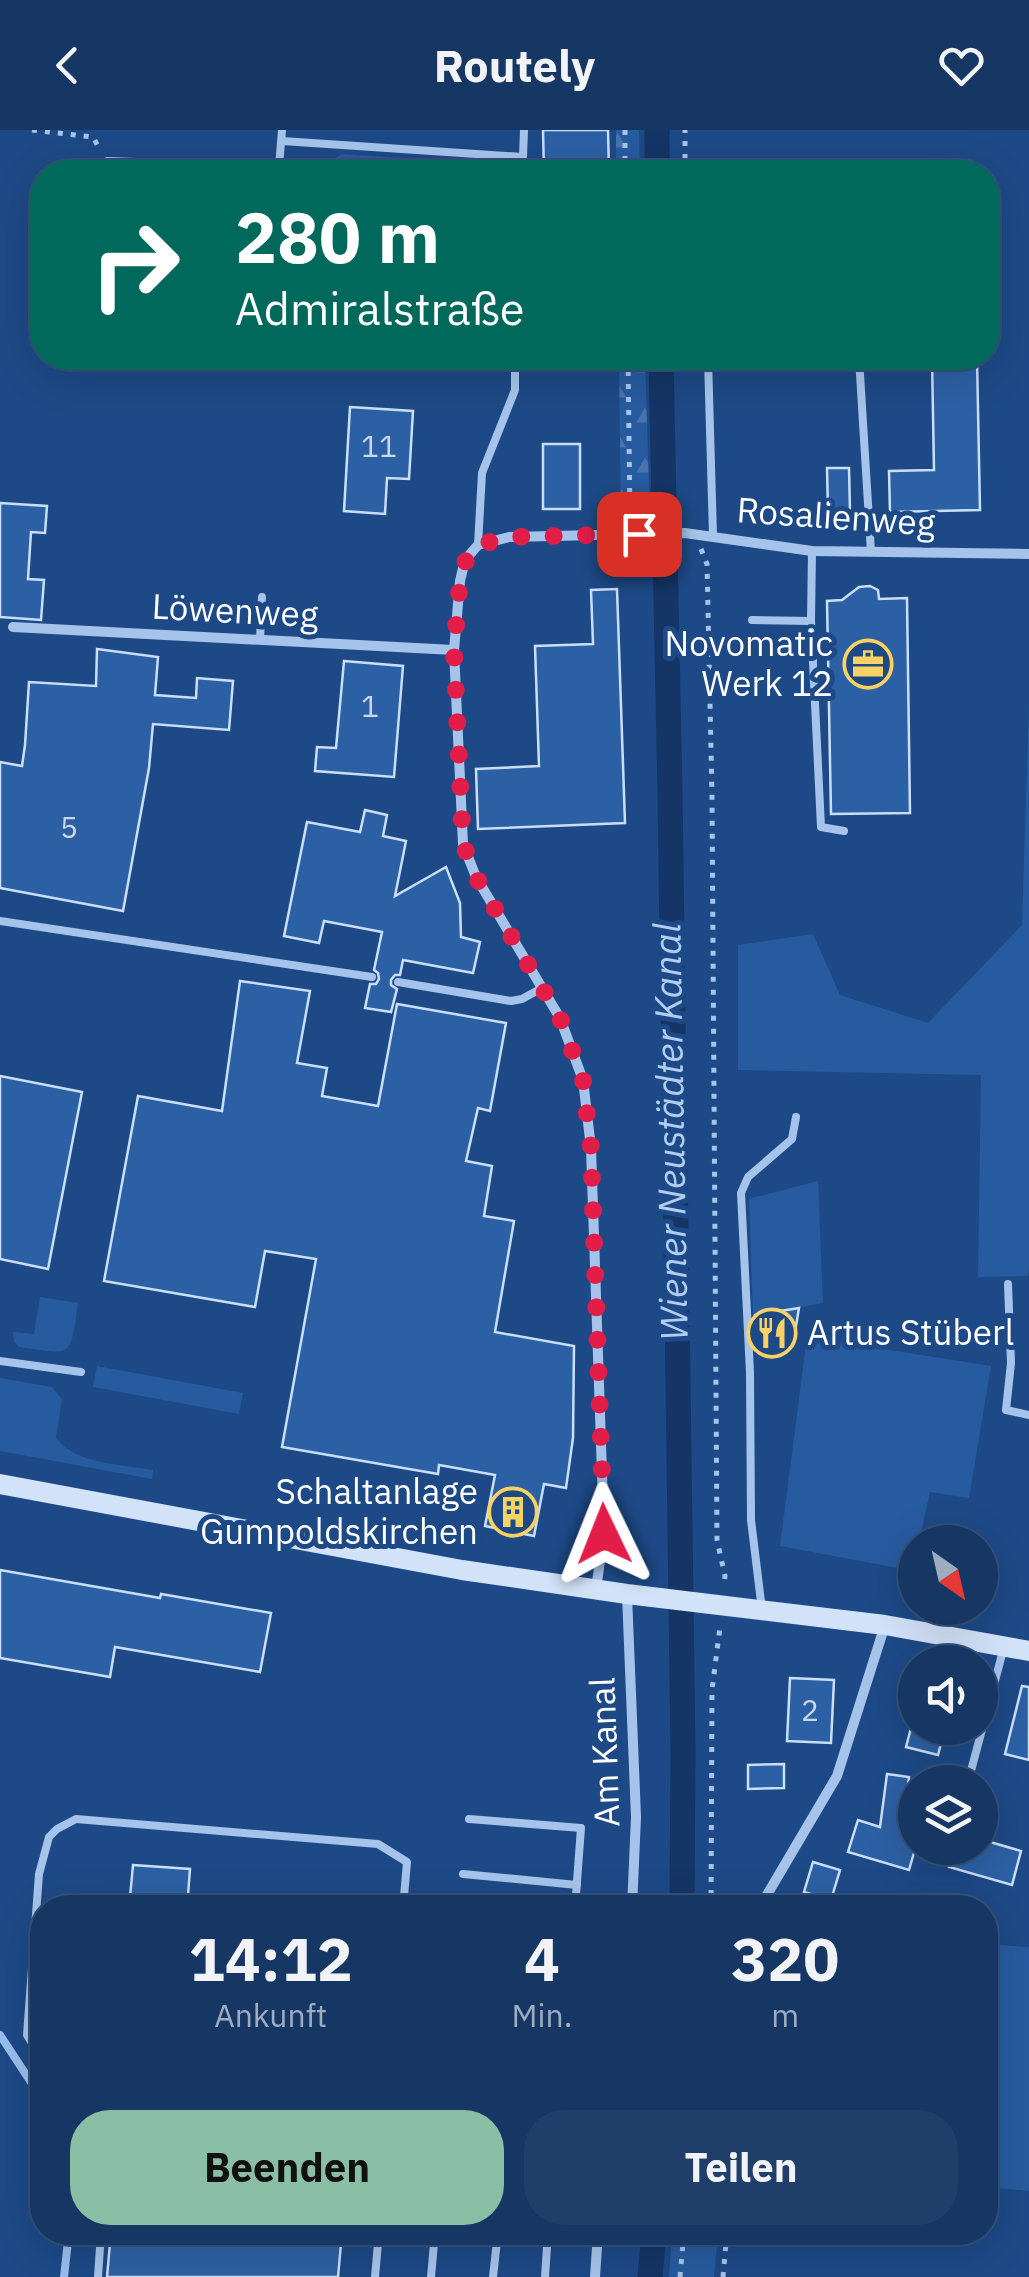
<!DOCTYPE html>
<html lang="de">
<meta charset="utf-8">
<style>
body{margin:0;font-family:"IBM Plex Sans",sans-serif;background:#1f3f6a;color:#f1f3f6;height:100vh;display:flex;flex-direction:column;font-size:38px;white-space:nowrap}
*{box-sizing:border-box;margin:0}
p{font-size:32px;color:#9eacbf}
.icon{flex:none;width:55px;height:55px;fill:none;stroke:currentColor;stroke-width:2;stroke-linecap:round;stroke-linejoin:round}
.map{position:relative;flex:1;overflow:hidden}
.drawer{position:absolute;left:30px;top:1765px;width:968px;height:350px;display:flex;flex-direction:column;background:#163764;border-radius:40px;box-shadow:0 10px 40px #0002,0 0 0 2px #355178}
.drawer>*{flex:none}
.hud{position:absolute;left:30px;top:30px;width:970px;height:210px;border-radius:40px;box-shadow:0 10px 40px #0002,0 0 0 2px #355178;background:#00695c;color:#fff;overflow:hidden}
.needle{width:65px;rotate:146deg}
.fabs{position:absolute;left:898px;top:1395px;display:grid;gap:20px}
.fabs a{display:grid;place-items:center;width:100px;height:100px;border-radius:50%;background:#163764;box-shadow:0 10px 40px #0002,0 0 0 2px #355178;font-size:50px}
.pin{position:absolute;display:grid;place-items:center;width:85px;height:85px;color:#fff;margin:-42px;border-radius:20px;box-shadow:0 5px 15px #0006}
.me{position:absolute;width:110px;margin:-55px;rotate:358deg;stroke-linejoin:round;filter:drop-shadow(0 0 8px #0008)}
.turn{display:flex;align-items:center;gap:35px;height:210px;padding:0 40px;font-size:45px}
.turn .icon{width:130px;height:130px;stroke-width:2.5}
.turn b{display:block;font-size:70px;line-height:85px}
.eta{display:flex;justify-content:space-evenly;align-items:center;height:170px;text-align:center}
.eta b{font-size:60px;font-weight:800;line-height:70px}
.button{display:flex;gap:20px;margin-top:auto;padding:20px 40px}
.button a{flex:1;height:115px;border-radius:40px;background:#8abfa5;color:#111;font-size:40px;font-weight:800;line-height:115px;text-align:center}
.button a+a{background:#1f3f6a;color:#f1f3f6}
header{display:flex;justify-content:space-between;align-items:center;height:130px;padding:0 40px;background:#163764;font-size:45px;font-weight:800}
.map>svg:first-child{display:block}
.green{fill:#275b9f}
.forest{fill:url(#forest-firs)}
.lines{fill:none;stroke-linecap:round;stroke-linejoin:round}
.stream{stroke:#99beed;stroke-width:8}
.canal{stroke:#143565;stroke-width:25}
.building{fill:#2c60a4;stroke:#cbdef8;stroke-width:2.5}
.path{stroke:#a6c4eb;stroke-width:5;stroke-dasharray:5 8;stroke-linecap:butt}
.lane{stroke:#a6c4eb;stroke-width:8}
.street{stroke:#a6c4eb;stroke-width:10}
.secondary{stroke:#d2e2f8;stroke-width:20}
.route{stroke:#e11d48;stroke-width:18;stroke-dasharray:0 32.4}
.labels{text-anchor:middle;stroke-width:10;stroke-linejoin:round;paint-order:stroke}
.number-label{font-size:30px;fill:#cad7e8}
.street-label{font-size:35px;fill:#fff;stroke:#1d4986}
.poi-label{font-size:35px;fill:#fff;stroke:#1d4986;text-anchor:end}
.water-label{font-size:38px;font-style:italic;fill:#b1cef2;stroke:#1d4986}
</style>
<header><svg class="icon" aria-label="back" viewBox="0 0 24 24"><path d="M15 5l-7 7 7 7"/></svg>Routely<svg class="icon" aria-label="heart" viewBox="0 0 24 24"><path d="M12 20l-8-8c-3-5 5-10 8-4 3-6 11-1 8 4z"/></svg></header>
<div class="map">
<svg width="1029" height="2147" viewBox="0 0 1029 2147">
<defs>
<pattern id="forest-firs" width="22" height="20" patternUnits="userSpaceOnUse" patternTransform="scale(2.5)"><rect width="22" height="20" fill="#275b9f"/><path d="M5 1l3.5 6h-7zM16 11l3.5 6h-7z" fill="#4774ad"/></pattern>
</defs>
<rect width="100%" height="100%" fill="#1d4986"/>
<g class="green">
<polygon points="342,24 419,29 426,38 425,42 328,42 333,30"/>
<polygon points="1029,575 1029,1136 1028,1146 978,1147 981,945 738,940 738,815 813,804 840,865 928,893 1022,795"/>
<polygon points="818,1051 823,1173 753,1186 749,1069"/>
<path d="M40 1167 78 1173C70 1228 74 1225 19 1217L14 1211 13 1202 34 1204Z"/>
<polygon points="807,1207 991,1236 969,1368 930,1362 919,1412 915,1412 914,1441 780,1416"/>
<polygon points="97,1236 243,1263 239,1284 93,1257"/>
<path d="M0 1248 52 1257 62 1269 56 1308C77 1335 121 1334 153 1340L152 1349 0 1321Z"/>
<polygon points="985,1814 1029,1817 1029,2061 985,2057"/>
<polygon points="672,2103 718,2103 714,2147 669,2147"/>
</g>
<g class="forest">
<polygon points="616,0 639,0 640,42 616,42"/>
<polygon points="619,228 645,228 650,391 621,393"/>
</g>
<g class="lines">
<g class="stream">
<polyline points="0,1905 42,1969"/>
<polyline points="64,2147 69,2102"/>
</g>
<g class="canal">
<polyline points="657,0 657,42"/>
<polyline points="661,228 670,663 683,1622 682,1778"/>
<polyline points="650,2147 654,2102"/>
</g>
</g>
<g class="building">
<polygon points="543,0 608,0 609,42 544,42"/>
<polygon points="932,228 977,228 980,380 890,382 889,341 934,340"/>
<polygon points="350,277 413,281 409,349 387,348 385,384 344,381"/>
<rect x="543" y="314" width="37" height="65"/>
<polygon points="827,338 849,338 850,382 828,382"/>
<polygon points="0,373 47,376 45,403 31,402 28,449 44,450 41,490 0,487"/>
<polygon points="870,456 878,460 879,469 907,468 910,683 831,684 827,471 842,470 859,457"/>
<polygon points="617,459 625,693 478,699 476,639 539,636 535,516 593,514 591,460"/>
<polygon points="97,519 158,527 155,565 196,568 197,548 233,551 229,600 153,594 149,638 123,781 0,758 0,632 22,636 25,615 29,552 96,556"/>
<polygon points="344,531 403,536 394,647 315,641 317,617 336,618"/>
<polygon points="365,680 387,685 383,706 406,711 395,766 446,737 460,773 461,807 480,812 473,843 403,830 400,845 395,845 391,850 391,855 397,859 391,882 365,878 370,854 376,854 379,849 378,843 374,840 382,802 324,791 319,813 284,806 307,692 360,702"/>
<polygon points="240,851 310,861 297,933 327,938 322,966 378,976 397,874 506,893 490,981 478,978 466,1031 492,1036 484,1086 514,1091 495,1202 574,1216 573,1308 566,1358 544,1354 534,1406 485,1396 495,1345 439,1335 438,1344 282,1317 316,1129 265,1121 255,1177 104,1151 138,966 222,981"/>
<polygon points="0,946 82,962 48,1139 0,1129"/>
<polygon points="799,1178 794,1208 756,1216 755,1185"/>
<polygon points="0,1440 160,1468 161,1464 271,1483 260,1542 115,1517 110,1547 0,1528"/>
<polygon points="790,1548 834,1550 831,1613 787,1611"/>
<polygon points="1022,1556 1029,1557 1029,1630 1005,1624"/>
<polygon points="911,1598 945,1598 938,1625 906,1617"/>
<polygon points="784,1634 784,1658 748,1659 748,1635"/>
<polygon points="887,1644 909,1647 901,1703 915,1707 915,1719 909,1740 848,1722 858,1690 880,1697"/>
<polygon points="980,1709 1021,1721 1012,1755 949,1737 955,1718 980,1718"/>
<polygon points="813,1732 840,1740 831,1770 804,1762"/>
<polygon points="133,1735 190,1739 187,1778 129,1778"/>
<polygon points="111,2102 342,2102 338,2147 107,2147"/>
</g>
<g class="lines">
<g class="path">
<polyline points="32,0 93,7 100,20"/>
<polyline points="625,0 625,42"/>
<polyline points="323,42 329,30"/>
<polyline points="685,42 685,0"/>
<polyline points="628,228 630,387"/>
<polyline points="701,419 707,434 712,666 717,1410 725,1446 724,1456"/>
<polyline points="711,1778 712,1560 720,1497"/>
<polyline points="680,2147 684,2102"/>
<polyline points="723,2147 727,2102"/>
</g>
<g class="lane">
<polyline points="282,11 523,27 523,42"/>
<polyline points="523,27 524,0"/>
<polyline points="103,42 107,31 279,37 282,0"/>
<polyline points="708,228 713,406"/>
<polyline points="859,228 871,422"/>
<polyline points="478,415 482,343 515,260 515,228"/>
<polyline points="812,421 811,491 821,697 844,701"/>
<polyline points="752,490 811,491"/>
<polyline points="260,510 262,467"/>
<polyline points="0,791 372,847"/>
<polyline points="398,852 511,871 522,869 542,858"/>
<polyline points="1008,1154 1011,1233 1006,1280 1029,1285"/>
<polyline points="0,1231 81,1242"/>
<polyline points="762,1480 751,1390 750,1242 741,1063 748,1047 792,1009 796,987"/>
<polyline points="968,1652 1004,1517"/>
<polyline points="469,1689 581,1698 575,1778"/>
<polyline points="463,1744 577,1755"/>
<polyline points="42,1930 27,1905 39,1744 49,1707 57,1699 76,1689 378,1714 407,1732 403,1778"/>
<polyline points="98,2147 101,2102"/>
<polyline points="375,2147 379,2102"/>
<polyline points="431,2147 435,2102"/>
<polyline points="493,2147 498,2102"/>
<polyline points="545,2147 548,2102"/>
</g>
<g class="street">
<polyline points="13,497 454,520"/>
<polyline points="596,1459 604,1403 591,1018 583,950 560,888 476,747 463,714 454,520 460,451 465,430 478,415 509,407 685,403 812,421 1029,424"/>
<polyline points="627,1465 636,1687 632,1778"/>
<polyline points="761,1775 837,1646 885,1495"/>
<polyline points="595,2147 598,2102"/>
</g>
<polyline class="secondary" points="0,1354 462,1440 627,1464 885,1495 1029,1521"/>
</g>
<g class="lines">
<polyline class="route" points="604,1404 591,1018 583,950 560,888 476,747 463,714 454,520 460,451 466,430 478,415 509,407 639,404"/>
</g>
<defs>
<g id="office-ring" transform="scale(2.5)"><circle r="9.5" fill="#1d4986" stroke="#fad264" stroke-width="1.5"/><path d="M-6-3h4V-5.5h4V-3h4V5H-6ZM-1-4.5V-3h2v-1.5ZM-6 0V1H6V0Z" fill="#fad264"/></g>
<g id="restaurant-ring" transform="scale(2.5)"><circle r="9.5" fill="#1d4986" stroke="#fad264" stroke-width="1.5"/><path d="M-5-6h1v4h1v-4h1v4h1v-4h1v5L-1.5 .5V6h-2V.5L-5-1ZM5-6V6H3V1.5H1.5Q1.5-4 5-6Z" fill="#fad264"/></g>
<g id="building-ring" transform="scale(2.5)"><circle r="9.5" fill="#1d4986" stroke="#fad264" stroke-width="1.5"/><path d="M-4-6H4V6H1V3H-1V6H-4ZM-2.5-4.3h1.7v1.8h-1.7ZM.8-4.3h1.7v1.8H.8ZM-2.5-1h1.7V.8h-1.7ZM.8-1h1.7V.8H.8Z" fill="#fad264"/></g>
</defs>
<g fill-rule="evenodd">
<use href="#office-ring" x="868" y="534"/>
<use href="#restaurant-ring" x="772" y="1203"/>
<use href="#building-ring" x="513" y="1382"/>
</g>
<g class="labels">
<g class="number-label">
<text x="379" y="327">11</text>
<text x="370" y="587">1</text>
<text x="69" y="708">5</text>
<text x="810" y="1591">2</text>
</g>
<g class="street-label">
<text transform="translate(836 387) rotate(4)" y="12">Rosalienweg</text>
<text transform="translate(235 481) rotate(3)" y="12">Löwenweg</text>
<text transform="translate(605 1622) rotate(-92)" y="12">Am Kanal</text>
</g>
<g class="poi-label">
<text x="833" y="526">Novomatic<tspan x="833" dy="40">Werk 12</tspan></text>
<text x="807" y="1215" text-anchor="start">Artus Stüberl</text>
<text x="478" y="1374">Schaltanlage<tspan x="478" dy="40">Gumpoldskirchen</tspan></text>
</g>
<g class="water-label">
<text transform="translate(671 1002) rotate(-91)" y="13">Wiener Neustädter Kanal</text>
</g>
</g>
</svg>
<div class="fabs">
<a><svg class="needle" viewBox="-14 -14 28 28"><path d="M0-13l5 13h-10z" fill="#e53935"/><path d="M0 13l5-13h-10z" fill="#9eacbf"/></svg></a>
<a><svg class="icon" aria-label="sound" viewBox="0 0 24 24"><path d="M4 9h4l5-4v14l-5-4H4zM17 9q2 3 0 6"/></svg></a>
<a><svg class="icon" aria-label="layers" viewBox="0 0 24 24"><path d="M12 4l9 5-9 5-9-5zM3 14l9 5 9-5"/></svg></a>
</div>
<div class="pin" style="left:639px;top:404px;background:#d93025"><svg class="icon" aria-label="arrive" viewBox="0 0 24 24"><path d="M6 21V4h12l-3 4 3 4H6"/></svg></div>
<svg class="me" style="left:604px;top:1404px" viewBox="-20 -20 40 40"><path d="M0-17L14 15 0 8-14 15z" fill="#e11d48" stroke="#fff" stroke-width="4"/></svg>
<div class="hud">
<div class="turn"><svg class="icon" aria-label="right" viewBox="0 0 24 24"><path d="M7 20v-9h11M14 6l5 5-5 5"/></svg><div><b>280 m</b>Admiralstraße</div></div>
</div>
<section class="drawer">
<div class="eta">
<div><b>14:12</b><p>Ankunft</p></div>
<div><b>4</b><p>Min.</p></div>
<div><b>320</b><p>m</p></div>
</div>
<div class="button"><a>Beenden</a><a>Teilen</a></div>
</section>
</div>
